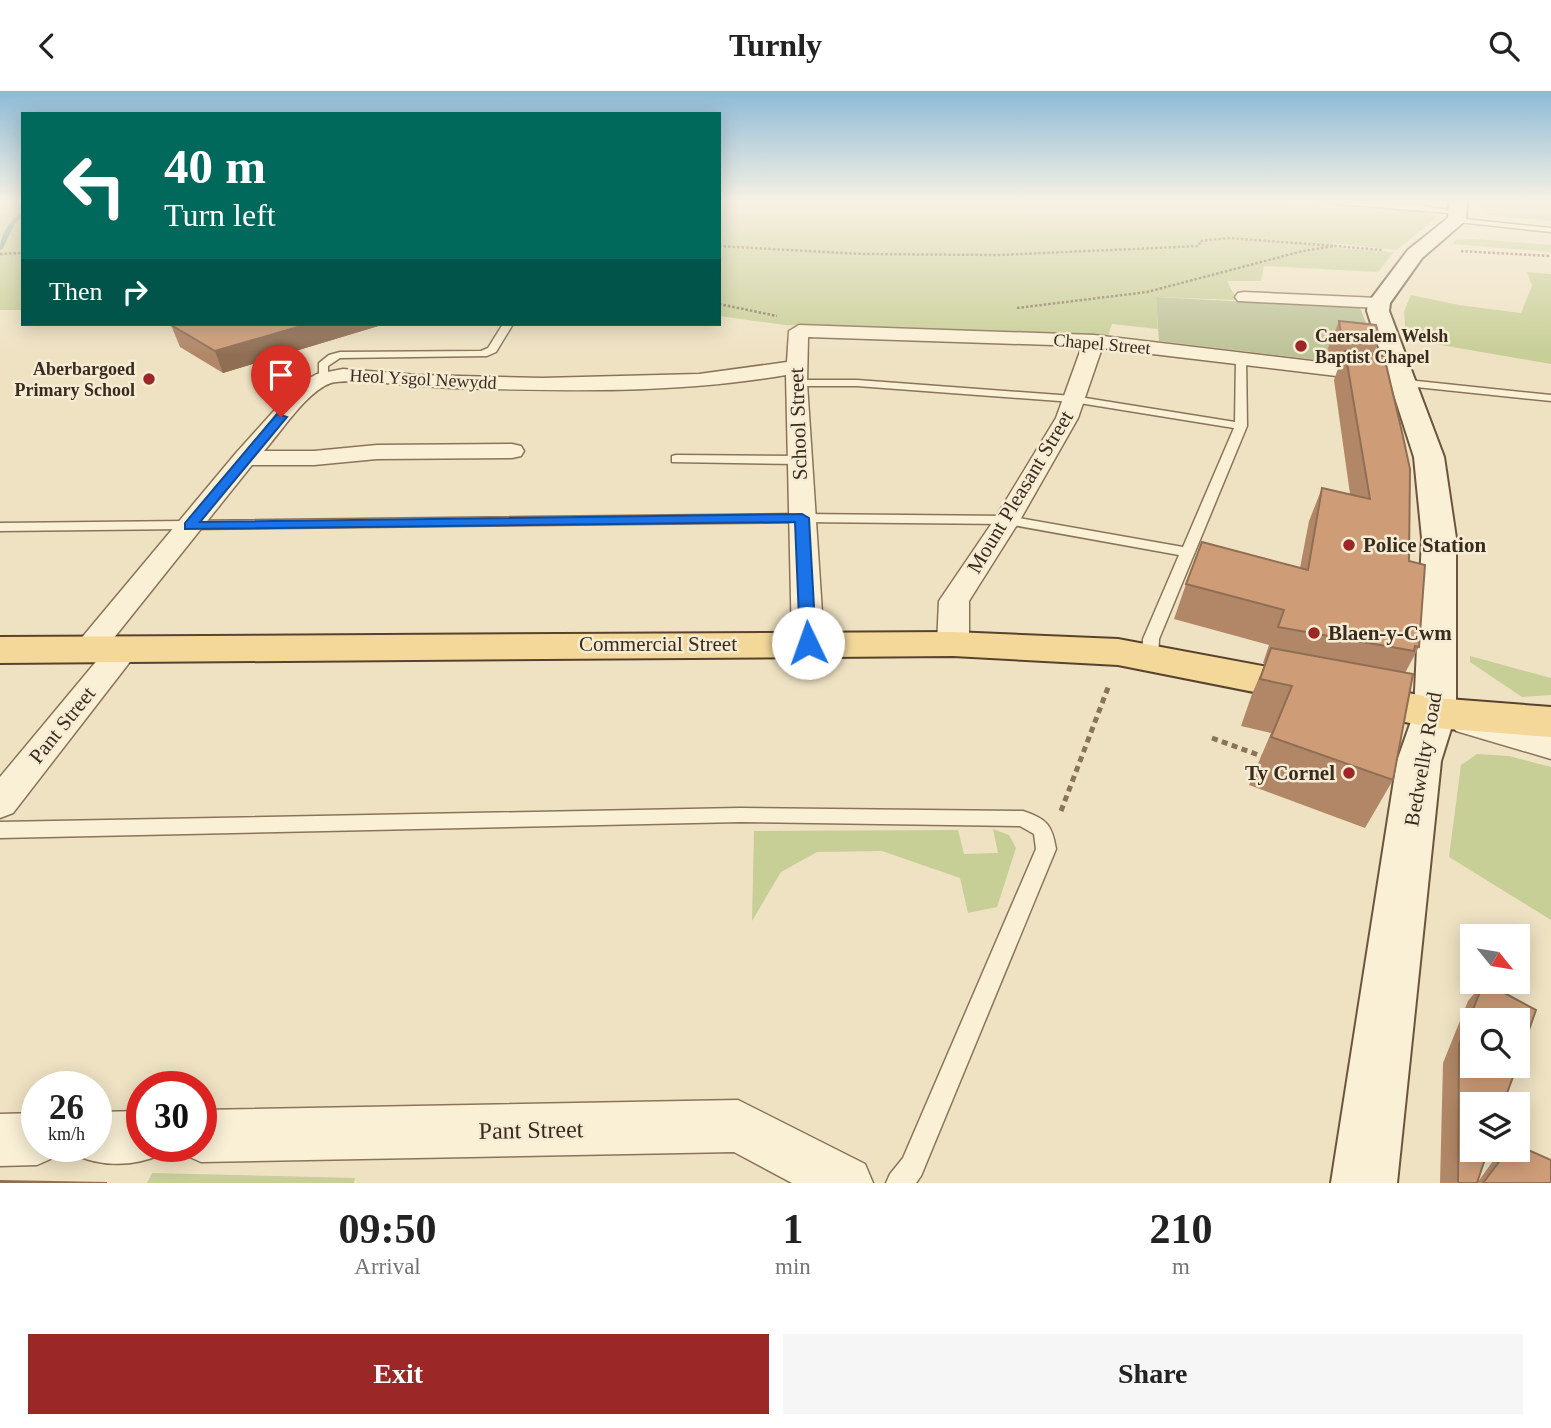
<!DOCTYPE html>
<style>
body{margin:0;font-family:Georgia,serif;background:#f6f6f6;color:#222;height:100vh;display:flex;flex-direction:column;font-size:26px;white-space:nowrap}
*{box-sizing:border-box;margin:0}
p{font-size:23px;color:#767676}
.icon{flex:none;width:38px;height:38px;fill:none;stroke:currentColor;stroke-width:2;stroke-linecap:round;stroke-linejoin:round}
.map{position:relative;height:1092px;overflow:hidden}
.side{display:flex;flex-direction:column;background:#fff;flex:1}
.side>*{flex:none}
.guide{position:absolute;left:21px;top:21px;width:700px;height:214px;border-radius:0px;box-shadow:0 4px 18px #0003;background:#00695c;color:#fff;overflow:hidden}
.needle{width:46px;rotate:120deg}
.tools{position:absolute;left:1460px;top:833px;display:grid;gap:14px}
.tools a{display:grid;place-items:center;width:70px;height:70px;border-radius:0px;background:#fff;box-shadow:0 4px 18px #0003;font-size:35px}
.speed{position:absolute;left:21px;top:980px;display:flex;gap:14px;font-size:35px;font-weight:700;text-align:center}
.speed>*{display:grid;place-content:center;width:91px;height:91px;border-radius:50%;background:#fff;box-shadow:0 4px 18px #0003;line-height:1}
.speed small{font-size:18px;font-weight:400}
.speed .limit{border:10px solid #d22;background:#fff;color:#111}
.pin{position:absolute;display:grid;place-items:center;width:60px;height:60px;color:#fff;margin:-72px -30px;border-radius:50% 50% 50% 0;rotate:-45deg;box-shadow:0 0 7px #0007}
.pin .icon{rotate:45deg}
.me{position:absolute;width:77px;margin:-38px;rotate:357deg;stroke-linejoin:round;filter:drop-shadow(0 0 5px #0008)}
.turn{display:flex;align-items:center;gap:24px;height:147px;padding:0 28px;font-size:32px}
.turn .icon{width:91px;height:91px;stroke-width:2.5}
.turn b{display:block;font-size:49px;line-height:60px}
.then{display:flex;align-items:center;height:66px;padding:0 28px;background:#0003;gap:14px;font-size:26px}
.eta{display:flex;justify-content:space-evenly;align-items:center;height:119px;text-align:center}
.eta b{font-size:42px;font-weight:800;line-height:49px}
.primary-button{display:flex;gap:14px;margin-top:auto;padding:14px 28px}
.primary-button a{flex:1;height:80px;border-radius:0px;background:#9b2827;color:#fff;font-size:28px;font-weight:800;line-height:80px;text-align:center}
.primary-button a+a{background:#f6f6f6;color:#222}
header{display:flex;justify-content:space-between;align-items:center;height:91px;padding:0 28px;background:#fff;font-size:32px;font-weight:800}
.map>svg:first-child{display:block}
.green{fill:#c7ce96}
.cemetery{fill:#bcc296}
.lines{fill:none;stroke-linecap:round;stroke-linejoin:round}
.stream{fill:#6c9088;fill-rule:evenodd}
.lane-casing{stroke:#8a7459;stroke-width:3}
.street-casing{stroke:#8a7459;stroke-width:3}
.secondary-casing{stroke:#6c553c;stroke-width:4}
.primary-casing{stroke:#58422d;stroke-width:4}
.path-far1{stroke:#8a7459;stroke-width:2.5;stroke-dasharray:2.5 2;stroke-linecap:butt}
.path{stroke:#8a7459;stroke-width:5;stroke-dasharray:6 4.5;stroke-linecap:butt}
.lane{fill:#faf0d6;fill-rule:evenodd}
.street{fill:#faf0d6;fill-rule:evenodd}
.secondary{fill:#faf0d6;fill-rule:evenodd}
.primary{fill:#f3d89a;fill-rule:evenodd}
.wall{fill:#b18767}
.shaded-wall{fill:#906e54}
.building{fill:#ce9d78;stroke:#906e54;stroke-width:2}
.route{fill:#1a73e8;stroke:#114b97;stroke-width:2}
.poi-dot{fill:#9b2827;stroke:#f6ecd3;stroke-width:2.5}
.labels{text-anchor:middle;stroke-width:5;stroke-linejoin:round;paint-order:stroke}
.far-poi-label{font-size:18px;font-weight:bold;fill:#392b1e;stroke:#f6ecd3;text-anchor:start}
.far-street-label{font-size:18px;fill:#392b1e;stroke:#f6ecd3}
.street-label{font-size:21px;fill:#392b1e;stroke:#f6ecd3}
.poi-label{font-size:21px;font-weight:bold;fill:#392b1e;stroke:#f6ecd3;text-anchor:start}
.near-street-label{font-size:24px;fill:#392b1e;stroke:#f6ecd3}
</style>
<header><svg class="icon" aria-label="back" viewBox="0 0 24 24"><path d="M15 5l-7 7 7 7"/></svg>Turnly<svg class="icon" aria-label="search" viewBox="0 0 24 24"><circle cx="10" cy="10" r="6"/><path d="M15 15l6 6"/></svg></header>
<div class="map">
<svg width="1551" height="1092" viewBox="0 0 1551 1092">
<rect width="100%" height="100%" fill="#efe2c3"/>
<g class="green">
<rect x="0" y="111" width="23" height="108"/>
<polygon points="719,111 1204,111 1394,118 1415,119 1437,126 1397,159 1331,152 1337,157 1394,161 1378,181 1264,175 1261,190 1227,190 1237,209 1156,206 1158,238 1112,233 1108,245 785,234 719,225"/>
<polygon points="1481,111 1551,111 1551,130 1489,124"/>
<polygon points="1474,148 1551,154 1551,161 1453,153 1456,149"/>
<polygon points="1527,181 1551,183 1551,273 1406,248 1404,220 1411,204 1459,214 1521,222 1532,195"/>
<polygon points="1470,565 1551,587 1551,604 1522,606 1470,571"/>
<polygon points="1477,663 1509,665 1551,676 1551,829 1449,766 1461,674"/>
<polygon points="993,738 1009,744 1016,757 997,816 968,822 960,787 882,760 817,761 781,781 752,830 754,740 958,739 964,763 998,762"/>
<polygon points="152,1082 355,1087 354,1092 147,1092"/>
</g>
<polygon class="cemetery" points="1156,206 1360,217 1385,277 1159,250"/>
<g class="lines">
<path class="stream" d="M23 120V125L15 132 3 157 0 159C0 143 10 129 23 120Z"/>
<g class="lane-casing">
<g id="lane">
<polygon points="1317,111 1416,114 1463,121 1459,123"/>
<polygon points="1454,127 1551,137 1551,141 1457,131"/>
<polygon points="503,233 513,233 496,261 487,265 340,267 328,275 328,289 319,287 319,272 329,264 340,261 481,260 488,257"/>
<polygon points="1241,264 1246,267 1247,335 1159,548 1158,567 1150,572 1142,567 1143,548 1179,464 1007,433 802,431 0,440 0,432 802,423 1007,425 1183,456 1234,337 1073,311 857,295 796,295 791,292 796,289 857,289 1073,305 1235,331 1236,267"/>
<polygon points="1403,286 1417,290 1551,304 1551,310 1416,296 1399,291 1398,289"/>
<polygon points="676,364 799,365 805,369 799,373 672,371 672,365"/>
<path d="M740 717 1023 720C1047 728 1052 734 1056 758L921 1085 916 1092H886L890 1083 903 1067 1036 758 1034 743 1020 735 740 731 0 747V731Z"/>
</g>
</g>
<g class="street-casing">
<g id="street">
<polygon points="1244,201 1379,207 1388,212 1379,217 1238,210 1235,206 1238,202"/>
<path d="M799 234 1094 244 1378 278 1385 280 1389 284 1385 288 1378 290 1102 257 1078 327 1020 429 969 510V553L964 560 953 563 942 560 937 553 939 510 994 429 1056 327 1082 255 808 246 807 292 824 552 819 559 808 562 797 559 792 552 786 284C677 303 563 300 453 297 427 297 350 286 331 292 307 300 281 341 264 360H314L377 354 512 353 521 355 524 360 521 365 512 367 377 368 314 374H252L101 563 90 566 79 563 74 556 236 362 298 293 317 283 343 278 418 284 542 287 699 283 787 271 789 240Z"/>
<polygon points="125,546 136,549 141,556 136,563 13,722 0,727 0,686 114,549"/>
<polygon points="1468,619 1551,642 1551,668 1456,640 1451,631 1456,622"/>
<polygon points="738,1009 865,1073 873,1092 792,1092 734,1061 201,1071 183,1063 180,1055 201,1055 201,1019"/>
<path d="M142 1020V1055H164L160 1064C134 1075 104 1076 78 1065L74 1055H96V1021Z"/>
<polygon points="37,1022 37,1055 60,1055 55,1066 37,1074 0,1075 0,1023"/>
</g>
</g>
<g class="secondary-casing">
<polygon id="secondary" points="1449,111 1467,111 1466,129 1422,167 1390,212 1389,220 1444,366 1456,447 1456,622 1441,670 1397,1092 1331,1092 1397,670 1414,622 1422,447 1414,366 1367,220 1368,212 1408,159 1448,127"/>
</g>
<g class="primary-casing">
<polygon id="primary" points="953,541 1118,548 1435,607 1551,616 1551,646 1435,637 1118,574 953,565 0,572 0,546"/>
</g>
<g class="path-far1">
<polyline points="719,155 863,163 999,164 1199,155 1200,150 1228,147 1335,155"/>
<polyline points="1461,160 1551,165"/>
<polyline points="0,163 23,162"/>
<polyline points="719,213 777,225"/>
<polyline points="1017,217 1147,201 1303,160 1335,155 1382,159"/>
</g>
<g class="path">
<polyline points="1212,647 1264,666"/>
<polyline points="1061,720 1109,594"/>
</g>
<use href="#lane" class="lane"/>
<use href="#street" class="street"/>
<use href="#secondary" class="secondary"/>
<use href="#primary" class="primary"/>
</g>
<g class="wall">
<polygon points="1339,230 1380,248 1373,263 1409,470 1419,556 1405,582 1393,689 1365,737 1249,694 1271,642 1241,635 1252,603 1265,573 1263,572 1269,554 1174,528 1186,493 1300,477 1309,430 1322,397 1350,403 1334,289 1340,272 1331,271 1328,257"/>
<polygon points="385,233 223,282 180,256 171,234"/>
<polygon points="1484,891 1477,1092 1440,1092 1443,972 1468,910"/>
<polygon points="1506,1059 1517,1059 1551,1092 1477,1092 1493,1070"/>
</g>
<polygon class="shaded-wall" points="308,233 385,233 223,282 215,260"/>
<g class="building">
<polygon points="1339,230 1376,234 1380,248 1341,243"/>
<polygon points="175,233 308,233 215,260 171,234"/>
<polygon points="1345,260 1384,265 1402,341 1410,378 1409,470 1425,474 1419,556 1415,555 1414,560 1278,536 1284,519 1186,493 1202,451 1308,479 1322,397 1370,408"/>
<polygon points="1271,557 1413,583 1393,689 1271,646 1292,595 1260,588"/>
<polygon points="1484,891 1536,919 1517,973 1517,929 1472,929 1472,975 1517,975 1503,1013 1472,1013 1472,1059 1488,1059 1477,1092 1458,1092 1459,953"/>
<polygon points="1517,1054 1551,1069 1551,1092 1483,1092 1508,1059 1517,1059"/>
<polygon points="0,1090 107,1092 0,1092"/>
</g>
<linearGradient id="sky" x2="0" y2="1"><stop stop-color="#8dbad6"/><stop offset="0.42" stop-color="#f8f2e4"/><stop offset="1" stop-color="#f8f2e4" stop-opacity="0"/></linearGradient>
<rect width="1551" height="264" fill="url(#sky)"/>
<polygon class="route" points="277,323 287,326 200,431 802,423 809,427 816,552 808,557 800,552 795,431 185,438 185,432"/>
<g class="poi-dot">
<circle cx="1301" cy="255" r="7"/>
<circle cx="149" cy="288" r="7"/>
<circle cx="1349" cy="454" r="7"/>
<circle cx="1314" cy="542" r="7"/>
<circle cx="1349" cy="682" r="7"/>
</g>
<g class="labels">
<g class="far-poi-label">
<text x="1315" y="251">Caersalem Welsh<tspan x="1315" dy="21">Baptist Chapel</tspan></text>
<text x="135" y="284" text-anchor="end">Aberbargoed<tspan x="135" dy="21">Primary School</tspan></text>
</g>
<g class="far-street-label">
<text transform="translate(1102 253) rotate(5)" y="6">Chapel Street</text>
<text transform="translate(423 288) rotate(3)" y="6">Heol Ysgol Newydd</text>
</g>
<g class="street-label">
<text transform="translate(798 333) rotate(-92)" y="7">School Street</text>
<text transform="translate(1020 401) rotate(-59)" y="7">Mount Pleasant Street</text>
<text x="658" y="560">Commercial Street</text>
<text transform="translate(62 634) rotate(-51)" y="7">Pant Street</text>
<text transform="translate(1423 668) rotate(-80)" y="7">Bedwellty Road</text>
</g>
<g class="poi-label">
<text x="1363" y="461">Police Station</text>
<text x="1328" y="549">Blaen-y-Cwm</text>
<text x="1335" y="689" text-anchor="end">Ty Cornel</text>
</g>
<g class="near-street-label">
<text transform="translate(531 1039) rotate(-1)" y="8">Pant Street</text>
</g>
</g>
</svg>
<div class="tools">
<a><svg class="needle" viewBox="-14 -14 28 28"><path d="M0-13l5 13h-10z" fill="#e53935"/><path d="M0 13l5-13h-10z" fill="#767676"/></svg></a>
<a><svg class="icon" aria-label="search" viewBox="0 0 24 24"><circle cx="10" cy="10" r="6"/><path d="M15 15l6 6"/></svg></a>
<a><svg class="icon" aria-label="layers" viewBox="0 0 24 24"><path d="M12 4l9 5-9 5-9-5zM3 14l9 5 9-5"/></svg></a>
</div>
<div class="speed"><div>26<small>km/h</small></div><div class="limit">30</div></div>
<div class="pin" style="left:281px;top:326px;background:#d93025"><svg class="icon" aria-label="arrive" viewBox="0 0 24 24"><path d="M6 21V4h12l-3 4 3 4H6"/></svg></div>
<svg class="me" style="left:808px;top:552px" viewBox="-20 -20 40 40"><circle r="19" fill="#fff"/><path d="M0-13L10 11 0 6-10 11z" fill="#1a73e8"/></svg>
<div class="guide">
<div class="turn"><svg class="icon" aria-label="left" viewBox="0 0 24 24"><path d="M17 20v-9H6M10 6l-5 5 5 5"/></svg><div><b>40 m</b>Turn left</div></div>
<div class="then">Then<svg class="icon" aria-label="right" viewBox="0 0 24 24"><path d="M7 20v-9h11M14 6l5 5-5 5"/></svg></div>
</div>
</div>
<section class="side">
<div class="eta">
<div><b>09:50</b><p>Arrival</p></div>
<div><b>1</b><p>min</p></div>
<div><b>210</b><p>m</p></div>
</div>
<div class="primary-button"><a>Exit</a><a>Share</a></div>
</section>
